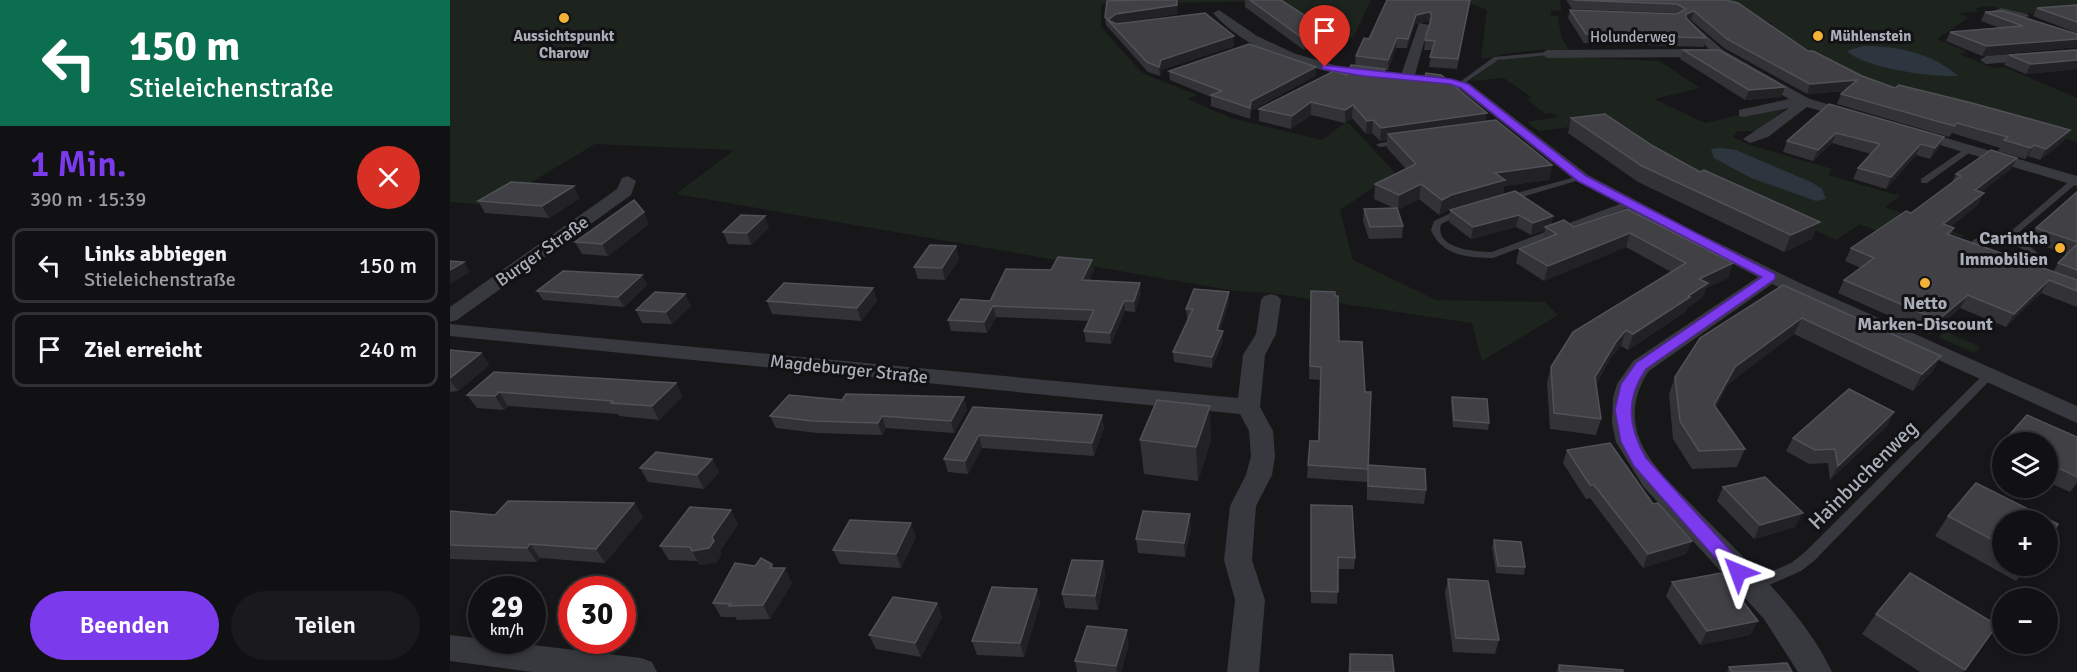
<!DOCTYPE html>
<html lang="de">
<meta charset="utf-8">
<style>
body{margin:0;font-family:Signika,sans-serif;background:#1a1a1c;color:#f1f3f6;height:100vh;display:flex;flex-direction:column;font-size:22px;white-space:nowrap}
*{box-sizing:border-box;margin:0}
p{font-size:20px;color:#9c9da0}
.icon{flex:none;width:33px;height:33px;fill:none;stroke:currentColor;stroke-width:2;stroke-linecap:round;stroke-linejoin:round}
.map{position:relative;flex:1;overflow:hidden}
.drawer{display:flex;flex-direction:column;background:#111113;width:450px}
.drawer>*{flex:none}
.top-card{background:#0b6e4f;color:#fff;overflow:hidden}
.controls{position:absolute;left:1542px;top:432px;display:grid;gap:12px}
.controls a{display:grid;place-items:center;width:66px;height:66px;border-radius:50%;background:#111113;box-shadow:0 3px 9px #0003,0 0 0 2px #303133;font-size:30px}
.speed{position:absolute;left:18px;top:576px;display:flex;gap:12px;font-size:30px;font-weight:700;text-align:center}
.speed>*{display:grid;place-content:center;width:78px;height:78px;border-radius:50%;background:#111113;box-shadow:0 3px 9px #0003,0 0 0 2px #303133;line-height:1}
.speed small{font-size:15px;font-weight:400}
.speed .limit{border:9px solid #d22;background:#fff;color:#111}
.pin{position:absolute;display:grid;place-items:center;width:51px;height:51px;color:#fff;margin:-62px -26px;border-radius:50% 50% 50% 0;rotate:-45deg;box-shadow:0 0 6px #0007}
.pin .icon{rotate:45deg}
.me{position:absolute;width:66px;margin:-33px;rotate:316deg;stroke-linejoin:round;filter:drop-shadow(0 0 4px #0008)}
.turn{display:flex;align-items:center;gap:21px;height:126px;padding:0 30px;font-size:27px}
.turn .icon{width:78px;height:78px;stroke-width:2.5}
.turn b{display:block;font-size:42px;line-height:51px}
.round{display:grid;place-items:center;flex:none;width:63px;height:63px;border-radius:32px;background:#1a1a1c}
.summary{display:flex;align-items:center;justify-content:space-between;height:102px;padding:0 30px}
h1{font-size:36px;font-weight:600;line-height:45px;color:#7c3aed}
.cta{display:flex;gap:12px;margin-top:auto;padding:12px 30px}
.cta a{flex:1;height:69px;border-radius:36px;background:#7c3aed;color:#fff;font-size:24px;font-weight:600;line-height:69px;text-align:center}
.cta a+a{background:#1a1a1c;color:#f1f3f6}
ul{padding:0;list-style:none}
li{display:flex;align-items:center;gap:18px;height:75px;margin:0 12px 9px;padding:0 18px;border:3px solid #303133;border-radius:12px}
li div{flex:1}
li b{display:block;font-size:22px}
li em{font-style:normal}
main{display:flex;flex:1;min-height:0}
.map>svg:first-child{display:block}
.green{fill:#1d241e}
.water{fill:#2d363e}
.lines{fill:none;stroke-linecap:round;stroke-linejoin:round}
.lane{fill:#38393e;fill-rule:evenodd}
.street{fill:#38393e;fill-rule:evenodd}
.wall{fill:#333337}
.shaded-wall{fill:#222225}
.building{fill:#404045;stroke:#505257;stroke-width:1.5}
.route{fill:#7c3aed;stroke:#51269a;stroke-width:1.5}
.poi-dot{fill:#f3b136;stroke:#121214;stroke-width:2}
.labels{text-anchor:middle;stroke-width:6;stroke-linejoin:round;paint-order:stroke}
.far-poi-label{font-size:15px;font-weight:bold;fill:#a9aeb9;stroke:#121214}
.far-street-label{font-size:15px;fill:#a9aeb9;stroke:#121214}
.poi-label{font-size:18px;font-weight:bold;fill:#a9aeb9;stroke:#121214;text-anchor:end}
.street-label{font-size:18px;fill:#a9aeb9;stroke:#121214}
.near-street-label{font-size:21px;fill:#a9aeb9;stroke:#121214}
</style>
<main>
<section class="drawer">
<div class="top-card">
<div class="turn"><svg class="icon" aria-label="left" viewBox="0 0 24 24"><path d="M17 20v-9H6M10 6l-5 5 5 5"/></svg><div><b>150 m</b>Stieleichenstraße</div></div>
</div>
<div class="summary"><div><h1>1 Min.</h1><p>390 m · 15:39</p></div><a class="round" style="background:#d93025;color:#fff"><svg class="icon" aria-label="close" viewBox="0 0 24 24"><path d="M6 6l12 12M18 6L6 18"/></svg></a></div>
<ul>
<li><svg class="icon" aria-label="left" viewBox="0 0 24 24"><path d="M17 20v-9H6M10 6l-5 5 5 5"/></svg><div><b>Links abbiegen</b><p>Stieleichenstraße</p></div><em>150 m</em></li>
<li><svg class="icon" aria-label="arrive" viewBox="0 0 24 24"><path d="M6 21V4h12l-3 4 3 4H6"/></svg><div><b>Ziel erreicht</b></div><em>240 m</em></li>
</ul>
<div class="cta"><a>Beenden</a><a>Teilen</a></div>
</section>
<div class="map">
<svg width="1627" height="672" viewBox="0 0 1627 672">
<rect width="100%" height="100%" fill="#171719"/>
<g class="green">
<polygon points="0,0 921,0 903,38 874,29 833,1 651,4 651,27 692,73 747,95 737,99 781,118 872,140 895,123 899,123 945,173 890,210 903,260 986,300 1095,302 1108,315 1032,361 1022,323 820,293 785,291 226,194 284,150 145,144 43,205 0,202"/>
<path d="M995 0H1110L1111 11 1101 10V16H1108L1111 37 1120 51C1108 47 1068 52 1054 54 1046 56 1039 59 1031 58L1037 10 1017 2Z"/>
<path d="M1251 0H1627V13C1607 8 1590 15 1571 13 1555 11 1541 2 1525 9L1530 11 1509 13 1518 18 1487 39 1517 52 1509 54 1544 68 1554 67 1627 98V142L1520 111 1418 87 1346 50 1317 25 1323 24 1290 8Z"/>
<polygon points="1071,55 1209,61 1250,88 1204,99 1255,123 1294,114 1299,116 1336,108 1307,131 1288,131 1283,137 1300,145 1382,169 1378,175 1450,196 1435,207 1515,236 1510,237 1449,215 1427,231 1410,224 1386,240 1217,163 1158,122 1089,131 1077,122 1108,117 1102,113 1096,114 1076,99 1081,97 1054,78 1020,81 1044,62"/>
<polygon points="1495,331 1531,347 1524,353 1488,337"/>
</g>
<g class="water">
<path d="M1413 46C1446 45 1484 54 1508 76 1482 77 1416 69 1397 51Z"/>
<polygon points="1272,148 1286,150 1361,182 1372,189 1376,199 1366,201 1301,178 1264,158 1261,149"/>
</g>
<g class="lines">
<g class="lane">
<polygon points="1097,52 1100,54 1099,55 1048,60 1012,85 1007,84 1044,57"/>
<polygon points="951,140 955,142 954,144 930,147 926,145 930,143"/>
<polygon points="1519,146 1526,148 1477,183 1471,183 1471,179"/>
<polygon points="1129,176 1135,176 1136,178 1059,201 1055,198 1056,196"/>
<path d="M1623 178H1627V183L1561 239C1576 243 1586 248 1593 262 1572 281 1534 266 1518 247 1525 233 1539 236 1553 238ZM1532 242C1550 241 1575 243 1583 261 1566 271 1540 260 1528 247Z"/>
<path d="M1178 201 1182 204 1181 206 1043 258C1018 258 991 255 981 230L984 221 1009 209H1015V213L991 224C984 249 1026 252 1042 252Z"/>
<polygon points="1539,371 1543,373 1545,375 1543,377 1364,561 1351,571 1308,590 1303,592 1298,590 1296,586 1298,582 1341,563 1354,553 1535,373"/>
</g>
<g class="street">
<polygon points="1551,8 1577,14 1579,16 1564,21 1543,15 1543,11"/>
<path d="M769 10 807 36 846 54 884 65 927 71 933 75C926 82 912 77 902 76 854 68 797 52 763 13Z"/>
<polygon points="1241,22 1273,50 1336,86 1360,99 1408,113 1410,116 1403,120 1357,107 1318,137 1300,143 1293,139 1339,108 1294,117 1289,116 1289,110 1339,99 1263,54 1258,57 1097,58 1091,54 1097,50 1259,49 1235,25"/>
<polygon points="969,23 979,25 964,78 957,82 950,78"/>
<polygon points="1627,49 1627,57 1536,64 1530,60 1536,56"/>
<path d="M973 75 1019 83 1138 175 1246 232 1350 283 1627 406V423L1322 284 1199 371C1185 391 1180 416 1190 440 1200 466 1226 488 1244 507 1291 556 1353 610 1382 672H1348L1314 619 1193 486 1166 442 1162 423 1163 398 1167 384 1183 361 1308 277 1126 181 1010 89 968 82V76Z"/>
<polygon points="1465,129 1627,176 1627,186 1460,136 1458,133"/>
<polygon points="178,176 186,181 181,195 7,320 0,322 0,307 167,189 172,178"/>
<polygon points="821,294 828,296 831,300 826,334 815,355 810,407 823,431 825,456 822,475 806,506 802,560 815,600 809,672 777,672 785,600 774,560 780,506 796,475 801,456 799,431 790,414 0,336 0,324 788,398 793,355 806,334 811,300 814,296"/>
<polygon points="0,635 191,658 202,662 207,672 82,672 0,661"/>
</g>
</g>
<g class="wall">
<polygon points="795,0 831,0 885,39 854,50 795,7"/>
<polygon points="937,0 1020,0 1007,69 979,67 982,50 974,50 975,40 980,24 979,21 965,24 957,48 946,48 938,70 935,70 934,73 1036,121 1102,165 1099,180 1054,186 1053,194 1103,216 1101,225 1124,227 1177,209 1283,263 1278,278 1256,288 1253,297 1237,308 1235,312 1178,350 1171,346 1161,357 1146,384 1151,419 1146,435 1100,429 1097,383 1101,367 1221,272 1176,247 1094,281 1066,263 1069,249 1093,239 1095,230 1081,235 1066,227 1021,239 999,222 1000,210 1034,200 998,210 989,215 969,199 947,210 953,226 952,238 919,239 913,221 914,209 944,208 924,199 925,184 956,169 937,148 937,140 930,141 922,133 916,134 902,118 895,123 861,115 841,129 809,121 809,109 897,75 905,65 906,56 919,39"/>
<polygon points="1116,0 1276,0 1358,51 1412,76 1445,88 1614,141 1590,160 1578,156 1575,159 1548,151 1550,148 1502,133 1499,137 1387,104 1391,94 1395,91 1357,94 1274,48 1241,20 1239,21 1256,38 1254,47 1134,43 1118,18 1120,10 1228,14 1225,13 1122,9"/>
<polygon points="1627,5 1627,33 1583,16 1587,8"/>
<polygon points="1535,12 1627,34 1627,47 1532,56 1496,41 1500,32 1550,28 1531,21"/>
<polygon points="728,14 667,23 665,24 784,46 711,70 710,76 698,72 656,25 655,17"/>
<polygon points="1233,50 1335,87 1331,97 1295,100 1230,59"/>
<polygon points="1627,50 1627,69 1576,74 1554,65 1559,55"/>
<polygon points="866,67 865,76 801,111 800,119 761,106 761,97 720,80 719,71"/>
<polygon points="1379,104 1489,148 1480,159 1466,155 1436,189 1403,179 1408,168 1421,154 1382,143 1363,161 1333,152 1337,141"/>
<polygon points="1121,118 1203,146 1362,239 1334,252 1188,182 1118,133"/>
<polygon points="1561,169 1531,192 1528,205 1500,227 1504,228 1500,235 1603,272 1608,263 1617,254 1578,241 1586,228 1627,192 1627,307 1591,293 1556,327 1510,308 1480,334 1388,293 1394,280 1411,268 1395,261 1401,248 1461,213 1502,182 1506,174"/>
<polygon points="130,198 99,218 35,213 28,201"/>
<polygon points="199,224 158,256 132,254 125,242"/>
<polygon points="319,227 301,245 278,244 273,232"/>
<polygon points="506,246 509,259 495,280 468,279 464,267"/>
<polygon points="601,270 644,270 639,281 691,293 685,312 675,311 661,344 636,342 634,331 639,321 546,317 537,333 501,331 498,320"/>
<polygon points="192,275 197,285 174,307 93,300 87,291"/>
<polygon points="1333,285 1491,356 1482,372 1463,391 1344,334 1278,384 1266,407 1295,449 1287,467 1242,469 1223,439 1219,394 1225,377"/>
<polygon points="423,288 427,301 411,321 322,314 317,301"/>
<polygon points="861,291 889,341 918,465 976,490 974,504 917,500 917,482 857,478 860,441 868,441 870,380 859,379"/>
<polygon points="779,292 779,302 770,330 773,341 762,368 724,362 723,352 739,319 737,319 736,309"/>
<polygon points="241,306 222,324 192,323 186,310"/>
<polygon points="0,350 31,353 39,365 8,391 0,392"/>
<polygon points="44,372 233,396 209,420 169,416 168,414 58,406 54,410 27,408 17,395"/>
<polygon points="1002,397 1039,423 1038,430 1003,427 1001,403"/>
<polygon points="392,400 517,409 504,433 436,428 432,435 367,433 326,428 320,416"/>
<polygon points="523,407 652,415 654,428 644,456 532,448 518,474 498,472 494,459"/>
<polygon points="1444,412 1437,426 1380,480 1378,463 1359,464 1336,451 1343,438"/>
<polygon points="1577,415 1627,437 1627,483 1620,492 1598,482 1598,442 1553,442"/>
<polygon points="690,440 761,440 748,481 694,474"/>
<polygon points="1552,443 1552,459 1544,455"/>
<polygon points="1117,450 1236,554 1193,568 1140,498 1136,499 1113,463"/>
<polygon points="262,459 269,472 254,489 198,482 190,468"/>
<polygon points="1273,487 1345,527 1304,539 1267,501"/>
<polygon points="184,503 193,517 155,563 90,558 87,562 0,559 0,511 45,515"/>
<polygon points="861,505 905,558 904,569 888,569 887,604 861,603"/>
<polygon points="1498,516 1552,520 1552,566 1578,566 1566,581 1485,536"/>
<polygon points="288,524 270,551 271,555 267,562 250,565 247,561 219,560 210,546"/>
<polygon points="741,528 735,557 688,553 686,539"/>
<polygon points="466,537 451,568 390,564 383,550"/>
<polygon points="1044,540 1075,567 1074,575 1046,573 1042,547"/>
<polygon points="653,561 655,575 648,610 615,608 612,594"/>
<polygon points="322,564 324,568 342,583 320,619 287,620 285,617 271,617 263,603 305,566"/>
<polygon points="998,579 1049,640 1045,654 1003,652 995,593"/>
<polygon points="1222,582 1308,621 1300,635 1250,645 1216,596"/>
<polygon points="587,589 590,603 574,657 527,655 522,641"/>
<polygon points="487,603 492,617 471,657 426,649 419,635"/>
<polygon points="1426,614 1547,625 1513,672 1470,672 1412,634"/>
<polygon points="679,644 671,672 627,672 625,661"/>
<polygon points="900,654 944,672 898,672"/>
<polygon points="1109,665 1173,672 1106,672"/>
<polygon points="1279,667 1342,672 1277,672"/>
</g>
<g class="shaded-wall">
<polygon points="727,0 728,14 667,23 663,26 658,20 666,14"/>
<polygon points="1244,11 1241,20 1234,23 1236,14"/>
<polygon points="980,12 979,21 965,24 957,48 958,39 966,15"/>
<polygon points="886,28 885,39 854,50 855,40"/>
<polygon points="784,36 784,46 711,70 710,76 709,67 711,60"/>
<polygon points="947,38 946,48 938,70 938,60"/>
<polygon points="1627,39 1627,47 1532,56 1537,46"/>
<polygon points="1627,60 1627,69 1576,74 1581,64"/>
<polygon points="866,67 865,76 801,111 800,119 801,101"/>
<polygon points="1407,80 1403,90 1357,94 1360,84"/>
<polygon points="1335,87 1331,97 1295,100 1299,90"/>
<polygon points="861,102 861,115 841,129 842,116"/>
<polygon points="903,105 902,118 895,123 895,110"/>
<polygon points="1037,113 1035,126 938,134 937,140 930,141 931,128"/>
<polygon points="923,120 922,133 916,134 917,121"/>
<polygon points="1620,130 1614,141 1590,160 1596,149"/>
<polygon points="1386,133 1382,143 1363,161 1368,150"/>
<polygon points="1494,137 1489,148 1480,159 1485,148"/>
<polygon points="1471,144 1466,155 1436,189 1441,177"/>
<polygon points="1584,145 1578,156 1575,159 1581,148"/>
<polygon points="1567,158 1561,169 1518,202 1525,190"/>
<polygon points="1102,165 1099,180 1054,186 1053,195 998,210 989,215 992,200 1045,173"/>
<polygon points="971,184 969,199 948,210 949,195"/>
<polygon points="124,186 130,198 99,218 92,206"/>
<polygon points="1534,193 1528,205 1487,237 1493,224"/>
<polygon points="194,212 199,224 158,256 152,244"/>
<polygon points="1069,215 1066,227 1021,239 1023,227"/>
<polygon points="315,216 319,227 301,245 297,233"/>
<polygon points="1103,216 1101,228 1095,227 1095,230 1081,235 1083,223"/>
<polygon points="1370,222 1362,239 1334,252 1341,235"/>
<polygon points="1180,233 1176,247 1094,281 1098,266"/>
<polygon points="506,246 509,259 495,280 492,268"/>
<polygon points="642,260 644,270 634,291 632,280"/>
<polygon points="14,262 20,272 0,284 0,270"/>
<polygon points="1283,263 1278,278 1256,288 1253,297 1237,308 1235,312 1178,350 1183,334 1238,296 1249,279"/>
<polygon points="192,275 197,285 174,307 168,297"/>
<polygon points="1599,280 1591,293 1556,327 1564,314"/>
<polygon points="690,283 691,293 685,312 684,301"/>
<polygon points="423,288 427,301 411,321 407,308"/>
<polygon points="779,292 779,302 767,340 767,330"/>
<polygon points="235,294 241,306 222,324 216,312"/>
<polygon points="1518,295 1510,308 1480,334 1488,320"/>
<polygon points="674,301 675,311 661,344 660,333"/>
<polygon points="543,306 546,317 537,333 534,322"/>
<polygon points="1352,318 1344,334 1278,384 1257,422 1264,405 1285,367"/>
<polygon points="1176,330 1171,346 1161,357 1140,393 1145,377 1166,342"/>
<polygon points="773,331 773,341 762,368 762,357"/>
<polygon points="31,353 39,365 8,391 0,380 0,378"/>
<polygon points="1491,356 1482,372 1463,391 1472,374"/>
<polygon points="226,383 233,396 209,420 202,406"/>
<polygon points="49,392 58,406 54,410 45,396"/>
<polygon points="514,397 517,409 504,433 501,421"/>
<polygon points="760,406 761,440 748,481 746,447"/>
<polygon points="1444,412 1437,426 1380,480 1388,466"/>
<polygon points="652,415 654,428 644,456 642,443"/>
<polygon points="432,416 436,428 432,435 428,423"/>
<polygon points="529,435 532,448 518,474 515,461"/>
<polygon points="262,459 269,472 254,489 247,475"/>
<polygon points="184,503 193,517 155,563 146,549"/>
<polygon points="281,510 288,524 270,551 271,555 267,562 250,565 242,551"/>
<polygon points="1353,513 1345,527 1304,539 1310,525"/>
<polygon points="740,514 741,528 735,557 734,543"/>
<polygon points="461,523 466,537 451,568 446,554"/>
<polygon points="1242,541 1236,554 1193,568 1198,554"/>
<polygon points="80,544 90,558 87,562 77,548"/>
<polygon points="653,561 655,575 648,610 645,596"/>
<polygon points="335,568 342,583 320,619 313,605"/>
<polygon points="587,589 590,603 574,657 570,643"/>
<polygon points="487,603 492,617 471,657 465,643"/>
<polygon points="1308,621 1300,635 1250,645 1257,631"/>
<polygon points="677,630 679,644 671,672 667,672 666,666"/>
</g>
<g class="building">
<polygon points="693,0 727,0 727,5 666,14 658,20 666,24 755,13 784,36 711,60 709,67 697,62 655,17 657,1"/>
<polygon points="800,0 831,0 863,21 886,28 855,40"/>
<polygon points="937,0 1020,0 1008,59 980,57 985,41 975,40 982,16 980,12 966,15 958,39 947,38 938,60 906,56 914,38 919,39"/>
<polygon points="1123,0 1276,0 1288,3 1358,51 1363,51 1412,76 1445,88 1449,85 1518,102 1620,130 1596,149 1584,145 1581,148 1554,140 1558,137 1507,123 1504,126 1391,94 1407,80 1360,84 1277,39 1244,11 1236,14 1236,18 1256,38 1136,34 1120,10 1227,14 1236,9 1227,4"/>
<polygon points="1627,5 1627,22 1587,8"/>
<polygon points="1553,11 1627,34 1627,39 1537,46 1500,32 1573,26 1535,12"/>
<polygon points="799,44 866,67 801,101 800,108 761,95 772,91 719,71"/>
<polygon points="1233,50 1269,50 1335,87 1299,90"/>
<polygon points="1627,50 1627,60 1581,64 1559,55"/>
<polygon points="901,65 935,69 933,73 975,77 976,73 991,75 1037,113 931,128 923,120 917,121 903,105 895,110 861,102 842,116 809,109 884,71 897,75"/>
<polygon points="1379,104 1494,137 1485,148 1471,144 1441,177 1408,168 1430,144 1386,133 1368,150 1337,141"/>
<polygon points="1155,114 1203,146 1250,172 1254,170 1370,222 1341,235 1192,166 1121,118"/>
<polygon points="1046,120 1102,165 1045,173 1055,180 1001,195 992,200 971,184 949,195 925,184 966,164 938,134"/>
<polygon points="1541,150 1567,158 1525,190 1534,193 1493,224 1504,228 1497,234 1627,280 1627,291 1599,280 1564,314 1518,295 1488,320 1394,280 1424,258 1401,248 1456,211 1461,213 1511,176 1506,174"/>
<polygon points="61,182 124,186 92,206 28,201"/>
<polygon points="1065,191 1103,216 1083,223 1069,215 1023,227 1000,210"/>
<polygon points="1627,192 1627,242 1586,228"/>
<polygon points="184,200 194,212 152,244 125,242"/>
<polygon points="947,208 953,226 920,227 914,209"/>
<polygon points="1177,209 1283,263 1249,279 1258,283 1238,296 1240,297 1183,334 1176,330 1166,342 1145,377 1151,419 1104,413 1101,367 1123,332 1236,263 1180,233 1098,266 1069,249 1107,234 1095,227 1114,220 1124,227"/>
<polygon points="291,215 315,216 297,233 273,232"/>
<polygon points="1627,244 1627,270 1608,263"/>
<polygon points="480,245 506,246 492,268 464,267"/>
<polygon points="608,257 642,260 632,280 690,283 684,301 674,301 660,333 634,331 644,310 543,306 534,322 498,320 511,299 540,301 556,269 601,270"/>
<polygon points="0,261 14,262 0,270"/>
<polygon points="113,271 192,275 168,297 87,291"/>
<polygon points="334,283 423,288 407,308 317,301"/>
<polygon points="1333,285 1491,356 1472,374 1352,318 1285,367 1264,405 1295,449 1249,451 1230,421 1225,377 1250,338"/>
<polygon points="744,289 779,292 767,330 773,331 762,357 723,352 743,309 736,309"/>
<polygon points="861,291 885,292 885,296 888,296 889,341 912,342 915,392 921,392 918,469 858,465 860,441 869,441 871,367 860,366"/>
<polygon points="205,292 235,294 216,312 186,310"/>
<polygon points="0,350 31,353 0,378"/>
<polygon points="44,372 226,383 202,406 161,403 163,401 49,392 45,396 17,395"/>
<polygon points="1399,389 1444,412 1388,466 1385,449 1365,450 1343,438"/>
<polygon points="396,394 514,397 501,421 432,416 428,423 362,421 320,416 339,395 392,400"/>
<polygon points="1002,397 1037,399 1039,423 1004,420"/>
<polygon points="707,400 760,406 746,447 690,440"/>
<polygon points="523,407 652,415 642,443 529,435 515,461 494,459"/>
<polygon points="1577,415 1627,437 1627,477 1598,463 1598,442 1553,442"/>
<polygon points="1160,443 1203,504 1208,503 1242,541 1198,554 1144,485 1140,485 1117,450"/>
<polygon points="206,452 262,459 247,475 190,468"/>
<polygon points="918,465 975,469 976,490 918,486"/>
<polygon points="1315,477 1353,513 1310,525 1273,487"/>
<polygon points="1526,483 1608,524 1598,539 1598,520 1552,520 1552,545 1498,516"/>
<polygon points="58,501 184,503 146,549 80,544 77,548 0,545 0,511 45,515"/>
<polygon points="861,505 902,506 905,558 888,557 888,592 861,591"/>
<polygon points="240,507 281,510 262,537 264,541 259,548 242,551 240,547 210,546"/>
<polygon points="693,511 740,514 734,543 686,539"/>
<polygon points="400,520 461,523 446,554 383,550"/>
<polygon points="1044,540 1071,542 1075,567 1048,566"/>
<polygon points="311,558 322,564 320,568 335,568 313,605 279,606 281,604 263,603 285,563 305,566"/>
<polygon points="622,560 653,561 645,596 612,594"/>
<polygon points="1271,573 1308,621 1257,631 1222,582"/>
<polygon points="1460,573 1547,625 1515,670 1426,614"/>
<polygon points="998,579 1038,581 1049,640 1006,638"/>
<polygon points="542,587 587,589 570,643 522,641"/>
<polygon points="443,597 487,603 465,643 419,635"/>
<polygon points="637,626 677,630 666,666 625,661"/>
<polygon points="900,654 942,655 944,672 900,672"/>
<polygon points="1337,663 1342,672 1282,672 1279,667"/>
<polygon points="1109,665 1173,670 1173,672 1110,672"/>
</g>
<path class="route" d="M872 65 1001 79 1018 84 1136 176 1325 274V279L1196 369C1175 399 1178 427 1196 458L1295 567 1298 572 1295 577 1288 580 1282 577 1184 466 1171 442 1165 410 1171 384 1186 363 1312 277 1128 181 1011 88 1000 84 914 76 872 69Z"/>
<g class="poi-dot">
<circle cx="114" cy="18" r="6"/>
<circle cx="1368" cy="36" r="6"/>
<circle cx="1610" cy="248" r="6"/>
<circle cx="1475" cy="283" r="6"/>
</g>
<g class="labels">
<g class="far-poi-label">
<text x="114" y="41">Aussichtspunkt<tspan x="114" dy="17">Charow</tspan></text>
<text x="1380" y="41" text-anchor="start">Mühlenstein</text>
</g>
<g class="far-street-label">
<text x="1183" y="42">Holunderweg</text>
</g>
<g class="poi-label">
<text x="1598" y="244">Carintha<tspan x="1598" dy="21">Immobilien</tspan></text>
<text x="1475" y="309" text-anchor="middle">Netto<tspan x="1475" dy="21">Marken-Discount</tspan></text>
</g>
<g class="street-label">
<text transform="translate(92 251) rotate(-35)" y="6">Burger Straße</text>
<text transform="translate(399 369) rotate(6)" y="6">Magdeburger Straße</text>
</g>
<g class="near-street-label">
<text transform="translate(1413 475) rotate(-45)" y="7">Hainbuchenweg</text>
</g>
</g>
</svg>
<div class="controls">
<a><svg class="icon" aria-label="layers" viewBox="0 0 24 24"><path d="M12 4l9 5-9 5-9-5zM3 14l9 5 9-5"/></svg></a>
<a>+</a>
<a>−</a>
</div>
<div class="speed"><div>29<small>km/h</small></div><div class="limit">30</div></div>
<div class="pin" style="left:875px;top:67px;background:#d93025"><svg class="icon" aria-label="arrive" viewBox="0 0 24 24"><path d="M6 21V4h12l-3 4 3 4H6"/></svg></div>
<svg class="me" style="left:1288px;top:572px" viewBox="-20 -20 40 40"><path d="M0-17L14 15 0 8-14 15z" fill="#7c3aed" stroke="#fff" stroke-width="4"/></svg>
</div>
</main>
